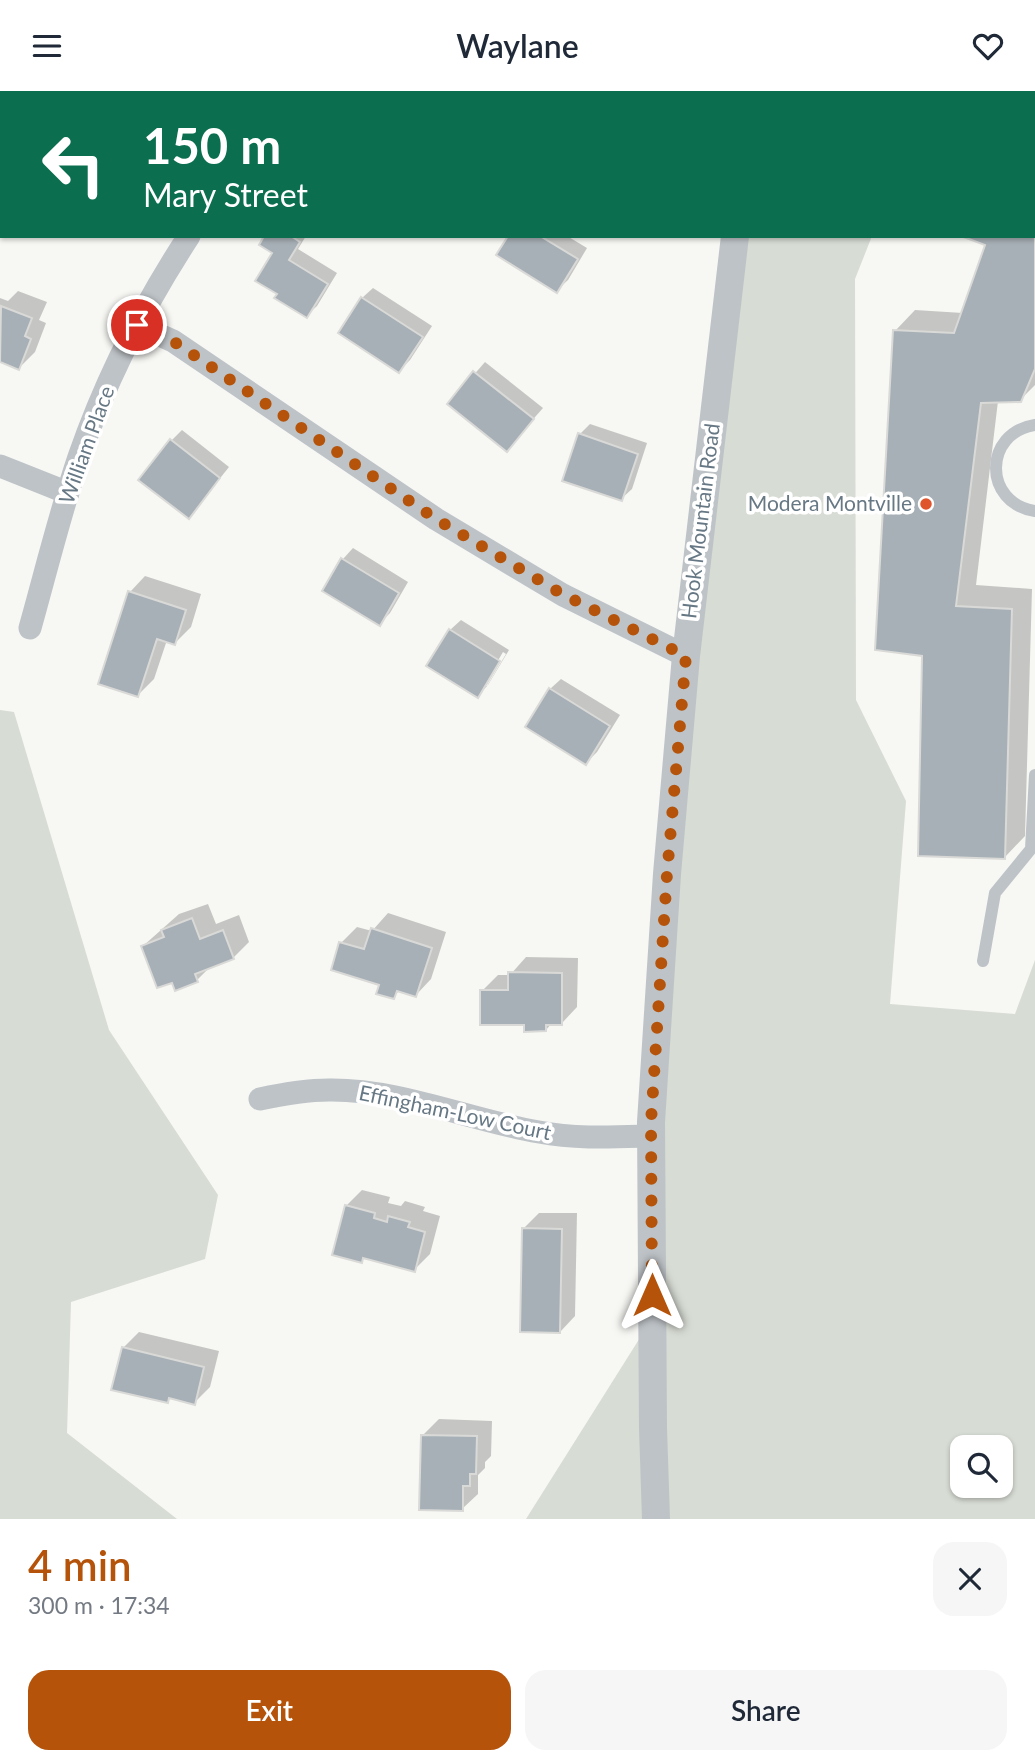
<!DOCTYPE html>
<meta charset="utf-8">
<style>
body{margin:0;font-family:Lato,sans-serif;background:#f6f6f7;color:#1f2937;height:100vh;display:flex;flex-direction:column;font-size:26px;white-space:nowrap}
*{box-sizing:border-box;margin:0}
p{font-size:23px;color:#747a83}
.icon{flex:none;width:38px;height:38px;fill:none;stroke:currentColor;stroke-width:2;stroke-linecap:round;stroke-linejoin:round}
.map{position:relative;height:1428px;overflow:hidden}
.details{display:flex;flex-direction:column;background:#fff;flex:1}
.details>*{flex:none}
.hud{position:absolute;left:0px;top:0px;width:1036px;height:147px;box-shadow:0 2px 5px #0004;background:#0b6e4f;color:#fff;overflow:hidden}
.buttons{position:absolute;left:950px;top:1344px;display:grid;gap:14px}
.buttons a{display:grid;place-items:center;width:63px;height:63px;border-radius:14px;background:#fff;box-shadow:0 2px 5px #0004;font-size:35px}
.pin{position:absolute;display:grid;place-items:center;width:60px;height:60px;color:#fff;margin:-30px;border:4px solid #fff;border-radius:50%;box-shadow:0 2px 7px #0007}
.me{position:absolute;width:77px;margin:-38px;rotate:0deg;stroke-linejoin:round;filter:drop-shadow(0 0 5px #0008)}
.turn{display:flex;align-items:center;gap:24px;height:147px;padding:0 28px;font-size:32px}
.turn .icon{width:91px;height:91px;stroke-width:2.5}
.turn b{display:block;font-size:49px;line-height:60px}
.round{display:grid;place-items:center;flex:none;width:74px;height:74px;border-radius:21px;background:#f6f6f7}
.overview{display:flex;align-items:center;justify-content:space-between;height:119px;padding:0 28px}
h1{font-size:42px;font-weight:600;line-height:52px;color:#b45309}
.cta{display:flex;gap:14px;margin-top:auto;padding:14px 28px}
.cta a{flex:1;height:80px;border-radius:21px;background:#b45309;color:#fff;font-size:28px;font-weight:600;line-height:80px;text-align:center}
.cta a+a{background:#f6f6f7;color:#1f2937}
header{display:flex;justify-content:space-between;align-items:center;height:91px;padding:0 28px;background:#fff;font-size:32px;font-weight:600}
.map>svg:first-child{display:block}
.green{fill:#d7dcd4;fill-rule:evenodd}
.shadow{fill:#0003;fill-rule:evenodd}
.building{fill:#a7b0b6;stroke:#d9d9d7;stroke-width:2}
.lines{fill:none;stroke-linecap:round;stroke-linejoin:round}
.service{stroke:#bec3c7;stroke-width:12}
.minor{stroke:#bec3c7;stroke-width:23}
.tertiary{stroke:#bec3c7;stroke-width:28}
.route{stroke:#b45309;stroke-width:12;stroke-dasharray:0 21.6}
.poi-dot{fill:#e0542c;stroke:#fff;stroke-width:2.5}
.labels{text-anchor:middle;stroke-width:7;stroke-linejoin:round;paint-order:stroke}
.street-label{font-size:21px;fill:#677885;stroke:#fff}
.poi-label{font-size:21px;fill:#677885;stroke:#fff;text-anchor:end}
</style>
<header><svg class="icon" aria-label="menu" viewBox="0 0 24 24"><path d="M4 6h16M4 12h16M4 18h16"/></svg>Waylane<svg class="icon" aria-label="heart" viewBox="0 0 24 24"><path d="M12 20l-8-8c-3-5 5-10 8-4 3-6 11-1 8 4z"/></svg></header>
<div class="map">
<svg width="1035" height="1428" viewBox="0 0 1035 1428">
<rect width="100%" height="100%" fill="#f7f7f4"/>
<g class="green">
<polygon points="746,0 928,0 746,2"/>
<path d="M730 145H872L855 188 856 609 906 710 890 913 1015 923 1035 869V1428H526L660 1215 661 797ZM962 1356H1001V1395H962Z"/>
<polygon points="0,619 14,621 109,939 218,1104 205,1168 71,1211 67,1342 177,1428 0,1428"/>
</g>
<g class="shadow">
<polygon points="10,0 61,0 59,2"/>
<polygon points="602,0 664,0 602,2"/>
<polygon points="953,0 1035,0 1035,294 1020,309 998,310 976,494 1032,498 1025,745 1005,766 924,563 895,240 915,219 963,222 1034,145 1034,2"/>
<polygon points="266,145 306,145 298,158 337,182 317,215 306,225 279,202 274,161"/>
<polygon points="510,145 567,145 587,157 568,189 557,199"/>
<polygon points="373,197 432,235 410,269 399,280 362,207"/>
<polygon points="18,200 47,211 39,229 46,232 35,261 19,277 0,269 0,207 8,210"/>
<polygon points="485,271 543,317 507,358 449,312"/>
<polygon points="590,333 647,352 632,398 621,408 580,343"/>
<polygon points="182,339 229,376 189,426 171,350"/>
<polygon points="353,457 408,491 390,522 379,533 324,499 343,468"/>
<polygon points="145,485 201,503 191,536 175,552 167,549 154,588 138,604 130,501"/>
<path d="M461 529 509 559 488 594 477 605 450 539ZM503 561 506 563 487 595H483Z"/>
<polygon points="561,588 620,624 597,661 586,672 550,598"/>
<polygon points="208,813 216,833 239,824 249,851 233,867 211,875 197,889 173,890 143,855 179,823"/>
<polygon points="388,822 446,841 431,888 416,904 400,899 393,906 381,893 333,878 341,852 357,836 372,840"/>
<polygon points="526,866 578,867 577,916 562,932 552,932 546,939 525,932 482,900 498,884 510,884"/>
<polygon points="362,1099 390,1106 388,1112 401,1115 405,1110 425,1116 423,1120 440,1125 430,1163 414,1179 365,1166 361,1170 346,1115"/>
<polygon points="539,1122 577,1122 575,1225 560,1241 523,1138"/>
<polygon points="139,1241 219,1260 210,1296 194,1312 171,1306 167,1310 123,1257"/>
<polygon points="439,1328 492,1330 491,1365 485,1371 485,1377 478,1384 478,1403 462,1418 423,1344"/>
</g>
<g class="building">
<polygon points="8,0 63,0 61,2"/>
<polygon points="600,0 655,0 600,2"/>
<polygon points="951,0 1035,0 1035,278 1021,311 981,312 956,515 1012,518 1005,768 918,765 922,565 875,559 893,239 954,242 985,154 961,145 1034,145 1034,2 951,2"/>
<polygon points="264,145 291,145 300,151 289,169 328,193 307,227 274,207 277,203 255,190 272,162 259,154"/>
<polygon points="508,145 540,145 578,168 557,202 496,164"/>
<polygon points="361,206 423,246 399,282 338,242"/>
<polygon points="1,215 32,227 25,245 31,248 19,279 0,271"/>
<polygon points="473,280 534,328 507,361 447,313"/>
<polygon points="578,342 638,363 622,410 562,390"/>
<polygon points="170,348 220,387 189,428 138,389"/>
<polygon points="341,467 399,502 380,535 322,500"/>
<polygon points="128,500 186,519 175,554 157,548 138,606 98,593"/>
<polygon points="449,538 500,570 478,607 426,575"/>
<polygon points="549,597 610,635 586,674 525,636"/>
<polygon points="192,827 200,848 223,839 234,868 195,883 198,891 175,900 172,892 157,897 141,855 164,846 161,839"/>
<polygon points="371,837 432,857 416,906 397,900 394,908 376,903 379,894 331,879 339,851 364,858"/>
<polygon points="508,881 562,882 562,934 546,934 546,940 524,941 524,934 480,934 480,899 508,899"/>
<polygon points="345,1114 375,1122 374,1127 387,1131 388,1125 410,1131 408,1136 425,1141 415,1181 363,1167 362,1172 332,1164"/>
<polygon points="522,1137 562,1138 560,1242 520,1241"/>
<polygon points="122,1256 204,1276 195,1314 169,1307 168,1312 111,1299"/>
<polygon points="421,1344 477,1345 476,1383 470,1383 470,1395 463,1395 463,1420 419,1419"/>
</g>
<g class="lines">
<g class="service">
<path d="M1035 334C983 342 983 412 1035 420"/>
<polyline points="983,870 995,802 1031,758 1035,684"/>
</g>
<g class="minor">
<polyline points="229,0 232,2"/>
<polyline points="137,234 173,250 436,428 563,504 686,565"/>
<polyline points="0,375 68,402"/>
<path d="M30 537C46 480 60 422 79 366 106 288 144 214 189 145"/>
<path d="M260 1008C283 1003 305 999 329 999 400 998 469 1029 539 1041 576 1048 613 1046 651 1045"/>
</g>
<g class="tertiary">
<polyline points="751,2 752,0"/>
<polyline points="656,1428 653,1337 651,1031 667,783 686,565 735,145"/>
</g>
</g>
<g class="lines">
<polyline class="route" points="137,234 173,250 436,428 564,504 686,565 667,783 651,1031 652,1204"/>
</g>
<circle class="poi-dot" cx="926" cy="413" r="7"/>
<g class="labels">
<g class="street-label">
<text transform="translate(87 354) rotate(-70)" y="7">William Place</text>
<text transform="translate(701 430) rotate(-83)" y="7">Hook Mountain Road</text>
<text transform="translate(455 1022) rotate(12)" y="7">Effingham-Low Court</text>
</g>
<g class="poi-label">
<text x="912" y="420">Modera Montville</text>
</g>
</g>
</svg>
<div class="buttons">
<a><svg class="icon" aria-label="search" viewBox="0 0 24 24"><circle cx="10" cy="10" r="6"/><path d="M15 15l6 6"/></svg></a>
</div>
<div class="pin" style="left:137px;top:234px;background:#d93025"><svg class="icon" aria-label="arrive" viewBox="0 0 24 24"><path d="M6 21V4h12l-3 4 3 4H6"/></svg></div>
<svg class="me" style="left:652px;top:1204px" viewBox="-20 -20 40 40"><path d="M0-17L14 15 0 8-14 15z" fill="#b45309" stroke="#fff" stroke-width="4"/></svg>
<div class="hud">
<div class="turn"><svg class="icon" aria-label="left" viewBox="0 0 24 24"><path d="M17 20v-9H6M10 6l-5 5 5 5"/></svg><div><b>150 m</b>Mary Street</div></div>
</div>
</div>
<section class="details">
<div class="overview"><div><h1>4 min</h1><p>300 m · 17:34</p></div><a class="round"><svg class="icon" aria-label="close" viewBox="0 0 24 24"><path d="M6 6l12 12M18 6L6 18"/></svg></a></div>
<div class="cta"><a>Exit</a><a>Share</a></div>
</section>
